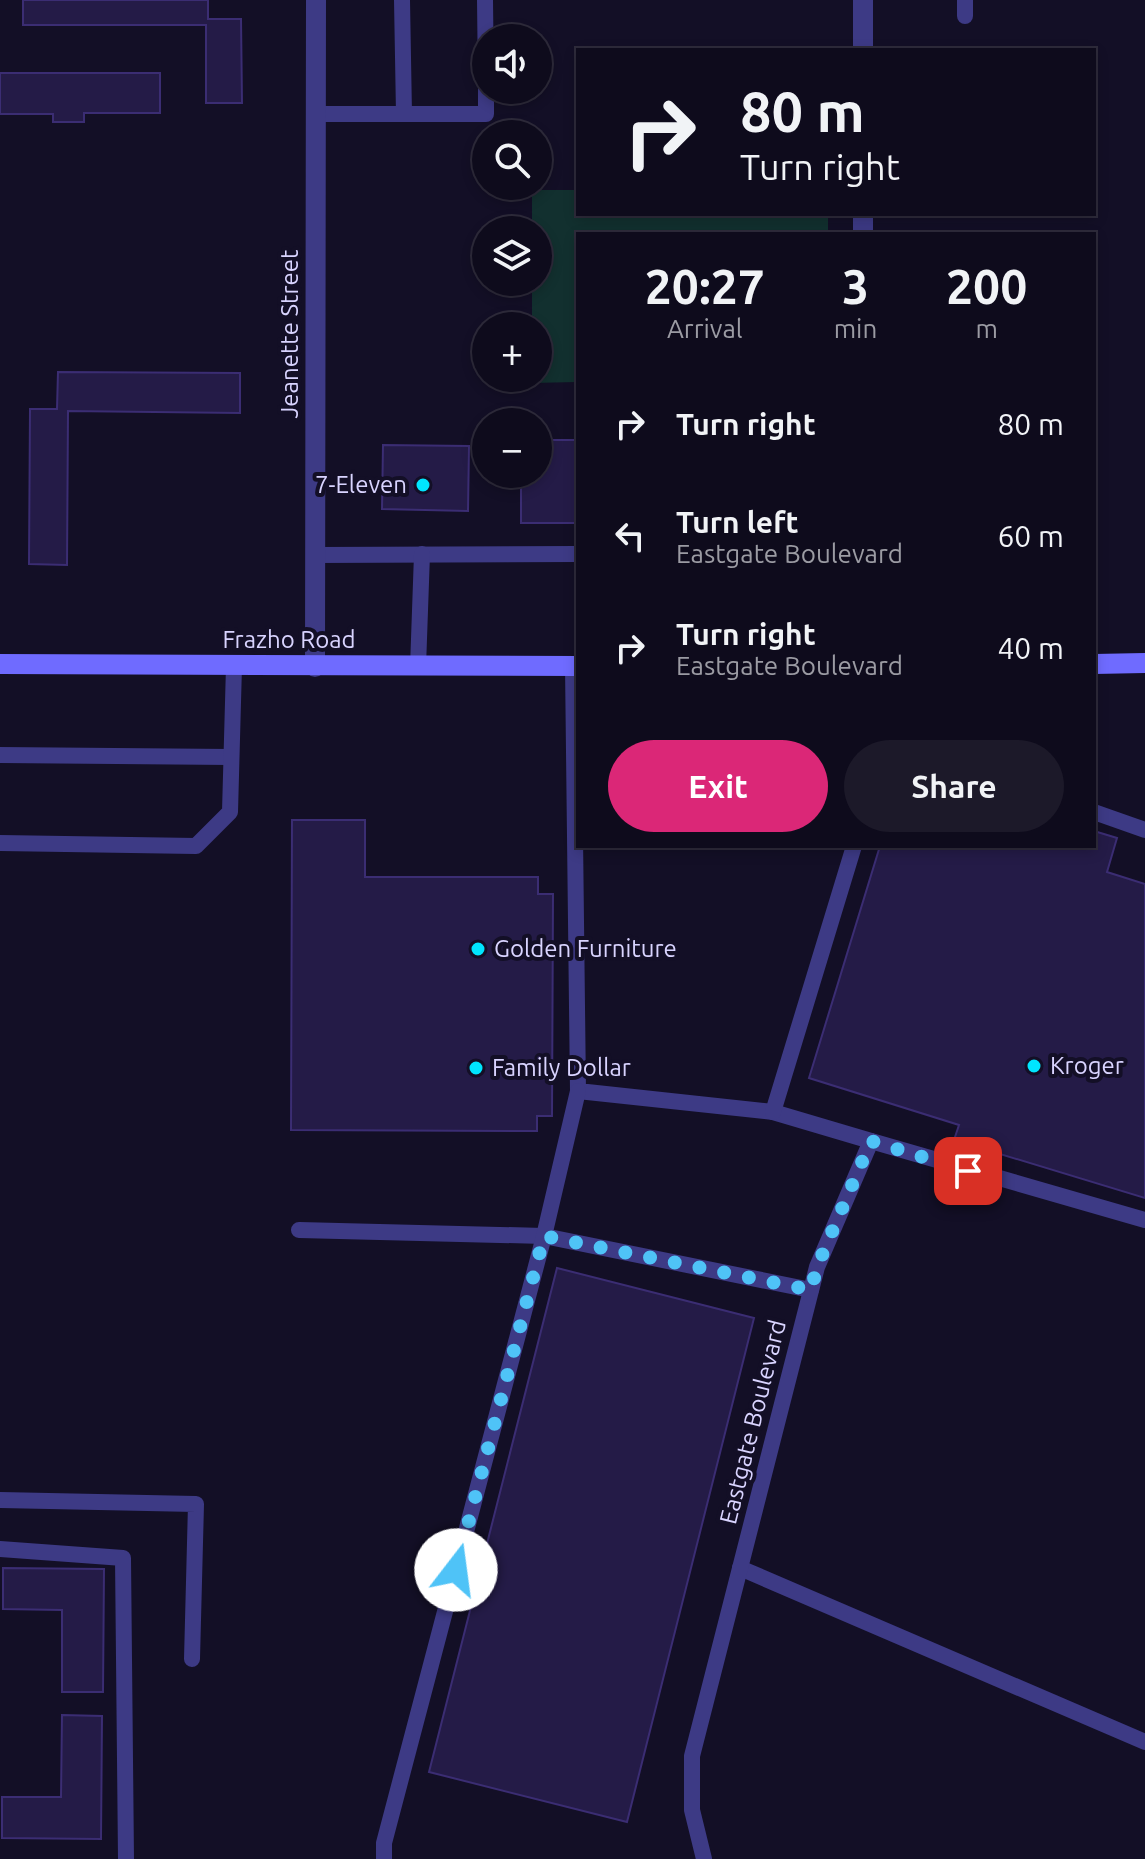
<!DOCTYPE html>
<meta charset="utf-8">
<style>
body{margin:0;font-family:Ubuntu,sans-serif;background:#1c1929;color:#f1f3f6;height:100vh;display:flex;flex-direction:column;font-size:30px;white-space:nowrap}
*{box-sizing:border-box;margin:0}
p{font-size:26px;color:#9b9ba3}
.icon{flex:none;width:44px;height:44px;fill:none;stroke:currentColor;stroke-width:2;stroke-linecap:round;stroke-linejoin:round}
.map{position:relative;flex:1;overflow:hidden}
.side{position:absolute;left:576px;top:232px;width:520px;height:616px;display:flex;flex-direction:column;background:#0e0b1c;border-radius:0px;box-shadow:0 4px 12px #0003,0 0 0 2px #2e2b3b}
.side>*{flex:none}
.top-card{position:absolute;left:576px;top:48px;width:520px;height:168px;border-radius:0px;box-shadow:0 4px 12px #0003,0 0 0 2px #2e2b3b;background:#0e0b1c;color:#f1f3f6;overflow:hidden}
.controls{position:absolute;left:472px;top:24px;display:grid;gap:16px}
.controls a{display:grid;place-items:center;width:80px;height:80px;border-radius:50%;background:#0e0b1c;box-shadow:0 4px 12px #0003,0 0 0 2px #2e2b3b;font-size:40px}
.pin{position:absolute;display:grid;place-items:center;width:68px;height:68px;color:#fff;margin:-34px;border-radius:16px;box-shadow:0 4px 12px #0006}
.me{position:absolute;width:88px;margin:-44px;rotate:15deg;stroke-linejoin:round;filter:drop-shadow(0 0 6px #0008)}
.turn{display:flex;align-items:center;gap:28px;height:168px;padding:0 32px;font-size:36px}
.turn .icon{width:104px;height:104px;stroke-width:2.5}
.turn b{display:block;font-size:56px;line-height:68px}
.eta{display:flex;justify-content:space-evenly;align-items:center;height:136px;text-align:center}
.eta b{font-size:48px;font-weight:700;line-height:56px}
.cta{display:flex;gap:16px;margin-top:auto;padding:16px 32px}
.cta a{flex:1;height:92px;border-radius:48px;background:#db2777;color:#fff;font-size:32px;font-weight:700;line-height:92px;text-align:center}
.cta a+a{background:#1c1929;color:#f1f3f6}
ul{padding:0;list-style:none}
li{display:flex;align-items:center;gap:24px;height:112px;padding:0 32px}
li div{flex:1}
li b{display:block;font-size:30px}
li em{font-style:normal}
.map>svg:first-child{display:block}
.green{fill:#12302f}
.building{fill:#241b47;stroke:#3b2d73;stroke-width:2}
.lines{fill:none;stroke-linecap:round;stroke-linejoin:round}
.lane{stroke:#3d3a85;stroke-width:16}
.street{stroke:#3d3a85;stroke-width:20}
.secondary{stroke:#6f6bff;stroke-width:20}
.route{stroke:#4fc3f7;stroke-width:14;stroke-dasharray:0 25.2}
.poi-dot{fill:#00e5ff;stroke:#130f26;stroke-width:3}
.labels{text-anchor:middle;stroke-width:8;stroke-linejoin:round;paint-order:stroke}
.street-label{font-size:24px;fill:#d9d4ff;stroke:#130f26}
.poi-label{font-size:24px;fill:#d9d4ff;stroke:#130f26;text-anchor:start}
</style>
<div class="map">
<svg width="1145" height="1859" viewBox="0 0 1145 1859">
<rect width="100%" height="100%" fill="#130f26"/>
<polygon class="green" points="532,190 578,190 578,214 828,214 828,234 578,234 578,382 532,383 532,378 538,378 538,326 532,326 532,282 538,282 538,230 532,230"/>
<g class="building">
<polygon points="23,0 208,0 208,19 241,19 242,103 206,103 206,25 23,25"/>
<polygon points="0,73 160,73 160,113 84,113 84,122 53,122 53,114 0,114"/>
<polygon points="58,372 240,373 240,413 68,411 67,565 29,564 30,409 57,409"/>
<polygon points="538,440 578,440 578,523 521,523 521,474 538,474"/>
<polygon points="383,445 469,446 468,511 382,509"/>
<polygon points="292,820 365,820 365,877 538,877 538,894 553,894 552,1116 537,1116 537,1131 291,1130"/>
<polygon points="1094,831 1117,838 1107,872 1145,884 1145,1198 954,1140 959,1125 809,1078 880,846 1094,846"/>
<polygon points="557,1268 754,1318 627,1822 429,1772"/>
<polygon points="3,1568 104,1569 103,1692 62,1692 62,1610 3,1609"/>
<polygon points="62,1715 102,1716 101,1839 2,1838 2,1797 61,1797"/>
</g>
<g class="lines">
<g class="lane">
<polyline points="402,0 404,114"/>
<polyline points="485,0 486,86"/>
<polyline points="965,0 965,16"/>
<polyline points="316,114 486,114 486,90"/>
<polyline points="316,555 578,554"/>
<polyline points="573,666 578,1091 773,1112 871,1141"/>
<polyline points="418,667 422,554"/>
<polyline points="0,755 231,757"/>
<polyline points="1094,812 1145,830"/>
<polyline points="0,843 196,846 230,812 234,666"/>
<polyline points="773,1112 854,846"/>
<polyline points="299,1230 544,1236 811,1290"/>
<polyline points="0,1500 196,1504 192,1659"/>
<polyline points="0,1549 123,1558 126,1859"/>
<polyline points="740,1568 1145,1742"/>
<polyline points="384,1859 384,1843 544,1236 578,1091"/>
<polyline points="704,1859 692,1810 692,1756 817,1267 871,1141 1145,1220"/>
</g>
<g class="street">
<polyline points="863,0 863,50"/>
<polyline points="863,214 863,234"/>
<polyline points="315,667 316,0"/>
</g>
<g class="secondary">
<polyline points="0,664 578,666"/>
<polyline points="1094,664 1145,663"/>
</g>
</g>
<g class="lines">
<polyline class="route" points="456,1570 544,1236 811,1290 817,1267 871,1141 968,1171"/>
</g>
<g class="poi-dot">
<circle cx="423" cy="485" r="8"/>
<circle cx="478" cy="949" r="8"/>
<circle cx="1034" cy="1066" r="8"/>
<circle cx="476" cy="1068" r="8"/>
</g>
<g class="labels">
<g class="street-label">
<text transform="translate(290 334) rotate(-90)" y="8">Jeanette Street</text>
<text x="289" y="648">Frazho Road</text>
<text transform="translate(753 1422) rotate(-76)" y="8">Eastgate Boulevard</text>
</g>
<g class="poi-label">
<text x="407" y="493" text-anchor="end">7-Eleven</text>
<text x="494" y="957">Golden Furniture</text>
<text x="1050" y="1074">Kroger</text>
<text x="492" y="1076">Family Dollar</text>
</g>
</g>
</svg>
<div class="controls">
<a><svg class="icon" aria-label="sound" viewBox="0 0 24 24"><path d="M4 9h4l5-4v14l-5-4H4zM17 9q2 3 0 6"/></svg></a>
<a><svg class="icon" aria-label="search" viewBox="0 0 24 24"><circle cx="10" cy="10" r="6"/><path d="M15 15l6 6"/></svg></a>
<a><svg class="icon" aria-label="layers" viewBox="0 0 24 24"><path d="M12 4l9 5-9 5-9-5zM3 14l9 5 9-5"/></svg></a>
<a>+</a>
<a>−</a>
</div>
<div class="pin" style="left:968px;top:1171px;background:#d93025"><svg class="icon" aria-label="arrive" viewBox="0 0 24 24"><path d="M6 21V4h12l-3 4 3 4H6"/></svg></div>
<svg class="me" style="left:456px;top:1570px" viewBox="-20 -20 40 40"><circle r="19" fill="#fff"/><path d="M0-13L10 11 0 6-10 11z" fill="#4fc3f7"/></svg>
<div class="top-card">
<div class="turn"><svg class="icon" aria-label="right" viewBox="0 0 24 24"><path d="M7 20v-9h11M14 6l5 5-5 5"/></svg><div><b>80 m</b>Turn right</div></div>
</div>
<section class="side">
<div class="eta">
<div><b>20:27</b><p>Arrival</p></div>
<div><b>3</b><p>min</p></div>
<div><b>200</b><p>m</p></div>
</div>
<ul>
<li><svg class="icon" aria-label="right" viewBox="0 0 24 24"><path d="M7 20v-9h11M14 6l5 5-5 5"/></svg><div><b>Turn right</b></div><em>80 m</em></li>
<li><svg class="icon" aria-label="left" viewBox="0 0 24 24"><path d="M17 20v-9H6M10 6l-5 5 5 5"/></svg><div><b>Turn left</b><p>Eastgate Boulevard</p></div><em>60 m</em></li>
<li><svg class="icon" aria-label="right" viewBox="0 0 24 24"><path d="M7 20v-9h11M14 6l5 5-5 5"/></svg><div><b>Turn right</b><p>Eastgate Boulevard</p></div><em>40 m</em></li>
</ul>
<div class="cta"><a>Exit</a><a>Share</a></div>
</section>
</div>
